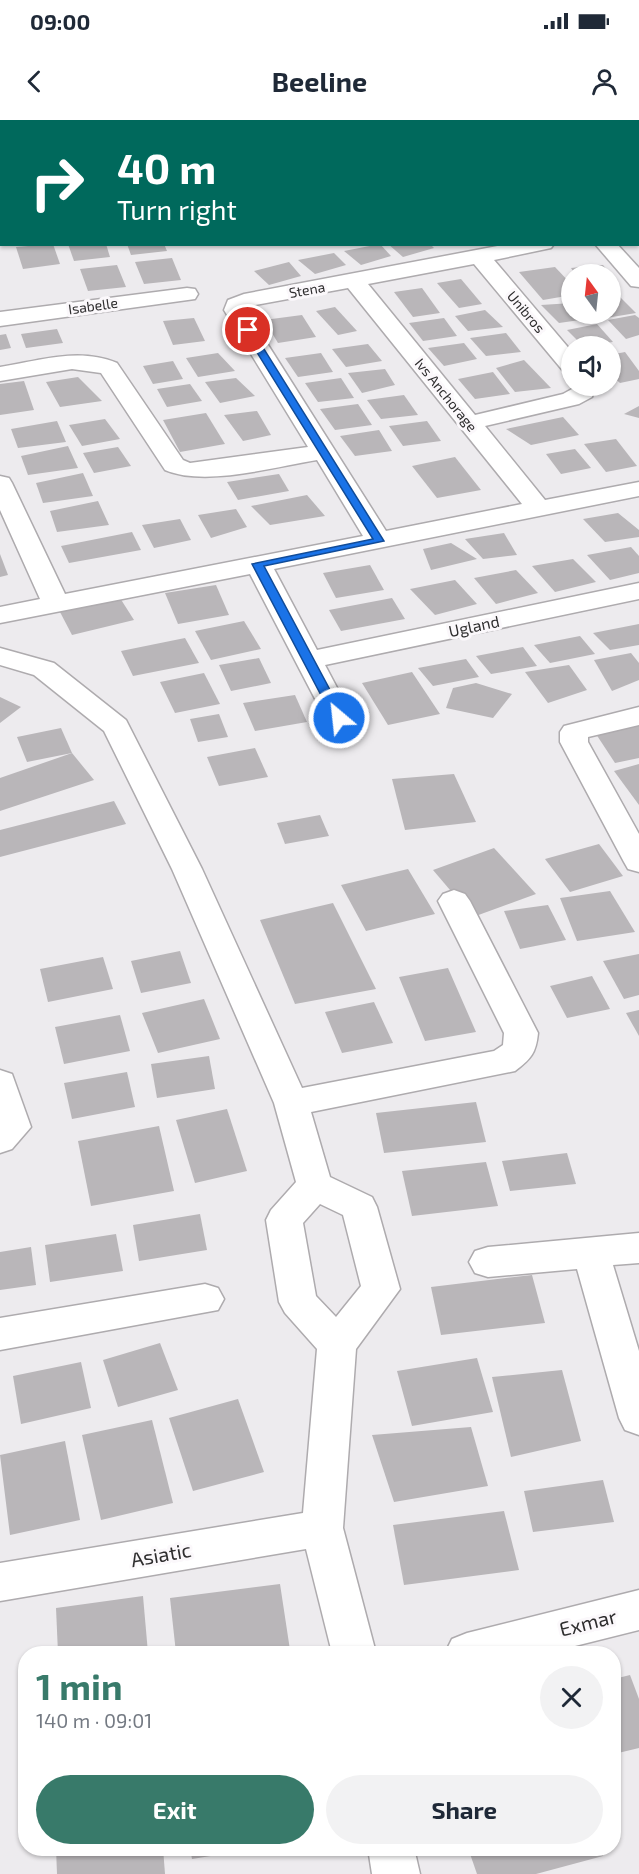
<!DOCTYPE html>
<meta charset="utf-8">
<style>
body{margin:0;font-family:"Exo 2",sans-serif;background:#f2f2f3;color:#1f2937;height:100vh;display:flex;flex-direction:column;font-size:22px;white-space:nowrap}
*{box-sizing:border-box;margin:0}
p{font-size:20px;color:#747a83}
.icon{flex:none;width:33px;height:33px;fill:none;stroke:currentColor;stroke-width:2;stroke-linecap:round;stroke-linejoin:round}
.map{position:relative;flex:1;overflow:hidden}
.sheet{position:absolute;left:18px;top:1526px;width:603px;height:210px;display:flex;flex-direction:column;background:#fff;border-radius:24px;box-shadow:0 2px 4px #0004}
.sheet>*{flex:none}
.guide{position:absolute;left:0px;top:0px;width:639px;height:126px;box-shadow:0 2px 4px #0004;background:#00695c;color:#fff;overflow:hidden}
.needle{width:39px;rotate:345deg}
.controls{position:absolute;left:561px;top:144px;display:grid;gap:12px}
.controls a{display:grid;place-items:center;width:60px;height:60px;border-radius:50%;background:#fff;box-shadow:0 2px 4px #0004;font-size:30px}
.pin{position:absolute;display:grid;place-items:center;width:51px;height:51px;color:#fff;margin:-26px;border:3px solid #fff;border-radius:50%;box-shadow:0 2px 6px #0007}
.me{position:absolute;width:66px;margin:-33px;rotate:332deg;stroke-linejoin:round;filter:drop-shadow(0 0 4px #0008)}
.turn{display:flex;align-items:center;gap:21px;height:126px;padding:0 18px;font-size:27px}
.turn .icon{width:78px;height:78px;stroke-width:2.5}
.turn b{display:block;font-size:42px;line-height:51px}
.round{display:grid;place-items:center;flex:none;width:63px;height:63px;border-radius:32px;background:#f2f2f3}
.summary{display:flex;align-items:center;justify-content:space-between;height:102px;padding:0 18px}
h1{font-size:36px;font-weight:700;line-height:45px;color:#387a6a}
.button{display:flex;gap:12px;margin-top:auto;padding:12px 18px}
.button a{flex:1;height:69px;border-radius:36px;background:#387a6a;color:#fff;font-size:24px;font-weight:700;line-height:69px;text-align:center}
.button a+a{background:#f2f2f3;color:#1f2937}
.status{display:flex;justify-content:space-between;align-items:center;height:42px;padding:0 30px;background:#fff;direction:ltr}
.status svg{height:16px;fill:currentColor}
header{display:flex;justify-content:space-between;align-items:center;height:78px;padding:0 18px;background:#fff;font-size:27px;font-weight:700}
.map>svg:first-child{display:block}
.building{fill:#b9b6b9}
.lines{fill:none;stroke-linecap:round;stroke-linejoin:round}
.minor-casing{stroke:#aeabae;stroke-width:3}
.minor{fill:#fff;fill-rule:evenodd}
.route{fill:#1a73e8;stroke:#114b97;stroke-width:1.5}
.labels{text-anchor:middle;stroke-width:6;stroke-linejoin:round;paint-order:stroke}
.far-street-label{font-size:14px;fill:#2e2d2e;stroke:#fbf8fb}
.street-label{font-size:16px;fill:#2e2d2e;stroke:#fbf8fb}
.near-street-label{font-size:20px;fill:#2e2d2e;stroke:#fbf8fb}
</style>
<div class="status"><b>09:00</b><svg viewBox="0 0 49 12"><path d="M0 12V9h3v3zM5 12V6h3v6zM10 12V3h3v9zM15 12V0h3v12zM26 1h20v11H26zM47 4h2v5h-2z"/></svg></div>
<header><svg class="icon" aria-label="back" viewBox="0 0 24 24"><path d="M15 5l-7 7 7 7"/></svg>Beeline<svg class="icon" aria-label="person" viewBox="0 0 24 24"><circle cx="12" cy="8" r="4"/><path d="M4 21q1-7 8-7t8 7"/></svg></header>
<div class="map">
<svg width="639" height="1754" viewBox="0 0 639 1754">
<rect width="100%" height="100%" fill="#edebee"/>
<g class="building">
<polygon points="53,124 60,144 23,149 16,127"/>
<polygon points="68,124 106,124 110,137 74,141"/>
<polygon points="127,124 164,124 167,131 131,135"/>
<polygon points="380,124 391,136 361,145 344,131"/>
<polygon points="388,124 430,124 434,128 403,137"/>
<polygon points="334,133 346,145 315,154 298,140"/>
<polygon points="172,138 181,160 144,164 135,142"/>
<polygon points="289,142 301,156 269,165 254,151"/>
<polygon points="117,145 126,167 88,171 80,149"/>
<polygon points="603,145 610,154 575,154 571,148"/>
<polygon points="555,147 572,165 572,175 543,180 519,152"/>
<polygon points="461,159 482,184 459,188 437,163"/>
<polygon points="422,168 440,193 413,197 394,172"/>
<polygon points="618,175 636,193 606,198 602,194 610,194 610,176"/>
<polygon points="572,183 572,194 587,194 594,198 559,203 541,185"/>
<polygon points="335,187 357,211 338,215 316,191"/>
<polygon points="485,190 503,207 468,211 455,196"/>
<polygon points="302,195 316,217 278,223 264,200"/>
<polygon points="635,195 639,198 639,215 626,219 608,200"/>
<polygon points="194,198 205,221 173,225 163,201"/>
<polygon points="444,198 457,216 423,221 409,203"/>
<polygon points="597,204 613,222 583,226 567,210"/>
<polygon points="57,209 63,223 26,228 21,214"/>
<polygon points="506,213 521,232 486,236 470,218"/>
<polygon points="6,214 11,228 0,230 0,215"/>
<polygon points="464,223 477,239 444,246 428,228"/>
<polygon points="368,224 382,241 346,247 332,229"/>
<polygon points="625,232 639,251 639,259 620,263 610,254 610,235"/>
<polygon points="218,233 235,251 198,257 186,238"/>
<polygon points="321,233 333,252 298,257 285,238"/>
<polygon points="524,240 551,268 515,272 496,248"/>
<polygon points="173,241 183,259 153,264 143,246"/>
<polygon points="385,249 395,265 362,273 348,253"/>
<polygon points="493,252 510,274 475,279 458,259"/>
<polygon points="78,257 102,281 60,287 46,262"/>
<polygon points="236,258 255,276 220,283 205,262"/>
<polygon points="341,258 354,278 318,282 305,263"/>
<polygon points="24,261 34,290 0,295 0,264"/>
<polygon points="190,264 202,281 167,287 157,269"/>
<polygon points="404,275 418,295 381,299 367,280"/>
<polygon points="358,284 372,305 335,310 320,289"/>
<polygon points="639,286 639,298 624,294"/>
<polygon points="257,291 271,315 243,321 224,295"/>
<polygon points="206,293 225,324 180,332 163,300"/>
<polygon points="563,297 579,315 531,325 506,309"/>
<polygon points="105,299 120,319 82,326 69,305"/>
<polygon points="57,301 66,322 18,328 11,309"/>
<polygon points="427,301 441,321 403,326 389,306"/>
<polygon points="379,310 392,331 355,336 340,316"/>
<polygon points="616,319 637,346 606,352 584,324"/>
<polygon points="68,326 78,348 28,355 21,336"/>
<polygon points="118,327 131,346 94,353 83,333"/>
<polygon points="575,329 591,348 561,354 546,334"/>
<polygon points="455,337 481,370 437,378 412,346"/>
<polygon points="83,353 93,376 43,383 36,363"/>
<polygon points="279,354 289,371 238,380 227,362"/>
<polygon points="307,375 325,396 270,405 251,386"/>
<polygon points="98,381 109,405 57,412 50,391"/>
<polygon points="236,389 247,407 211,418 198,395"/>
<polygon points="618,393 639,410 639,417 605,422 583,399"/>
<polygon points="180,399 191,420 154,428 142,405"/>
<polygon points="132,412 141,430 69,443 61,426"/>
<polygon points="504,413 517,435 483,439 465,419"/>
<polygon points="451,423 477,439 431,450 423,429"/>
<polygon points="631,427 639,436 639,453 610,460 587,435"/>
<polygon points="0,434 8,455 0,457"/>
<polygon points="573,439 596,462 555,472 532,446"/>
<polygon points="370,445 384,470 336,478 323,453"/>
<polygon points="516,450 538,473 496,484 474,458"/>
<polygon points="455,460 477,484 435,495 410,469"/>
<polygon points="216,465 229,495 178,504 165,473"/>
<polygon points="120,478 134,500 72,515 60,492"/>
<polygon points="392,478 405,499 341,511 329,490"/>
<polygon points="244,501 261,529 211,540 195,511"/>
<polygon points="639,504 639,525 610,530 593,513"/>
<polygon points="580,516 595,534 550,543 534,525"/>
<polygon points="185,518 199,543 133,556 121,531"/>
<polygon points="523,527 537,546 491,554 476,536"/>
<polygon points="631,533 639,543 639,560 612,571 594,540"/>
<polygon points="259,538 271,563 231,571 219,545"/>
<polygon points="466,539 479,557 433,566 418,548"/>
<polygon points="569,545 587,570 548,583 525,552"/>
<polygon points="412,552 440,594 388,605 362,563"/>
<polygon points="204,553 220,584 175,593 160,562"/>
<polygon points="476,563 512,574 493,598 446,588 453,568"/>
<polygon points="295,575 307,602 255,611 243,583"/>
<polygon points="0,577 21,587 0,603"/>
<polygon points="219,594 228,617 198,622 190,599"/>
<polygon points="639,605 639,638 615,643 596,614"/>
<polygon points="61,608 72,633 27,642 17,617"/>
<polygon points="255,628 268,657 219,666 207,637"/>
<polygon points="72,633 94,660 0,691 0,658"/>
<polygon points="639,644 639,685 614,651"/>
<polygon points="454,654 476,702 405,710 392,659"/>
<polygon points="114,681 126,704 0,737 0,710"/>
<polygon points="320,695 329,716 285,724 277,703"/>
<polygon points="599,724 623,756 570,772 545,739"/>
<polygon points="494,728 536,774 473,797 433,750"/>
<polygon points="408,749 435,794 366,811 341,765"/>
<polygon points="610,771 635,812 577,821 560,778"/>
<polygon points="333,783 376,869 295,884 260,800"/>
<polygon points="548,785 566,820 520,829 504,791"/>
<polygon points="180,831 191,863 141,873 131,841"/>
<polygon points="639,834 639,875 624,879 603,841"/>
<polygon points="103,837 113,869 48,882 40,849"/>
<polygon points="448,848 476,912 425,921 399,857"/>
<polygon points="592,856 610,889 567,898 550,866"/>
<polygon points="204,879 220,919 158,933 142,893"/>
<polygon points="374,882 393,923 342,933 325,892"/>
<polygon points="639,890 639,916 626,893"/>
<polygon points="120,895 130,931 64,944 55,907"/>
<polygon points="209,936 215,969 157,978 151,944"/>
<polygon points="127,952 135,987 72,999 64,963"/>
<polygon points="476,982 486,1022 384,1033 376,993"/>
<polygon points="227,989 247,1051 195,1063 176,1000"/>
<polygon points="159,1006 174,1071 91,1086 78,1021"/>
<polygon points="567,1033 576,1064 510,1071 502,1041"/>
<polygon points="486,1042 498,1086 412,1096 402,1051"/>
<polygon points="200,1094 207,1130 139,1141 133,1105"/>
<polygon points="116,1114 123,1151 50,1162 45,1125"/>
<polygon points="31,1127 36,1165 0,1170 0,1132"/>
<polygon points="532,1155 545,1203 441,1215 431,1167"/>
<polygon points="160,1223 178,1270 118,1287 103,1240"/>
<polygon points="477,1238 493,1292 412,1306 397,1251"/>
<polygon points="81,1242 91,1288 21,1304 13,1256"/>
<polygon points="562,1250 581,1321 511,1337 492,1257"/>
<polygon points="238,1279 264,1352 193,1371 169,1298"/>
<polygon points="152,1300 173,1383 101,1400 82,1315"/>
<polygon points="471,1307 488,1366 394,1382 372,1315"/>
<polygon points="65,1321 80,1400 10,1415 0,1335"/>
<polygon points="603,1360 614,1402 533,1412 524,1371"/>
<polygon points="504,1391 519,1450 404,1465 393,1405"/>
<polygon points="280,1464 290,1530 270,1533 176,1533 170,1478"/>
<polygon points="143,1476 148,1533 58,1533 56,1488"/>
<polygon points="630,1555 639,1579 639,1628 614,1634 614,1559"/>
<polygon points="56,1728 163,1728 165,1754 57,1754"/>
<polygon points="190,1728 254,1728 254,1729 192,1739"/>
<polygon points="468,1728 600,1728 603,1736 536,1754 477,1754"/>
</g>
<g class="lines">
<g class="minor-casing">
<g id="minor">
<polygon points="158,0 176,0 177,2 158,2"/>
<rect x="469" y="0" width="18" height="2"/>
<polygon points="538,0 556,0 557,2 538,2"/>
<polygon points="611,0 634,0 610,2"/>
<rect x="0" y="15" width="2" height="12"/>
<rect x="0" y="64" width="2" height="12"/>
<rect x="638" y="75" width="1" height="12"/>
<rect x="0" y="109" width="2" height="12"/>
<path d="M508 124H554L551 128 494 140 572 232V254L564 252 474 144 368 164 475 295 563 274 572 269 573 266H595L592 277 579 284 485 306 545 380 639 362V376L274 449 317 530 639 463V479L325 545 353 598 349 604 339 607 329 604 325 598 250 454 0 503V487L40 479 0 390V356L9 358 12 363 65 474 363 416 317 340C274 347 205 367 165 350L101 253 72 249 0 261V247C39 241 79 227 117 243L183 340 190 343 308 327 224 190 228 180 244 174ZM348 168 522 384 386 411 246 190 250 186Z"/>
<polygon points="595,124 617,124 639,148 639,167 631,166"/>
<polygon points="187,168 195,169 198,174 195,179 0,206 0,192"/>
<path d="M0 528 54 543 126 600 202 749 302 968 494 931 503 925 504 913 438 781 443 774 454 770 465 774 470 781 538 913C536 933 531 939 515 951L311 992 330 1057 372 1077 377 1087 400 1169 356 1229 343 1408 376 1533H332L306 1429 0 1481V1443L303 1393 317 1229 285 1193 279 1182 266 1100 271 1090 296 1062 274 983 172 749 104 611 34 555 0 545ZM320 1084 343 1095 361 1166 336 1197 316 1176 303 1103Z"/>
<polygon points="639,587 639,605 588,617 588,622 639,714 639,752 628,749 624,742 560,622 560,612 564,606"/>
<polygon points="0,950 12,954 31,1007 12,1029 0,1033"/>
<polygon points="639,1113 639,1143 613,1145 639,1231 639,1315 625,1310 619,1298 577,1149 488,1157 475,1153 469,1142 475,1131 488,1127"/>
<polygon points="205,1164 218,1168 224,1179 218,1190 0,1230 0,1198"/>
<polygon points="639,1470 639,1510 547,1533 445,1533 452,1519 467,1513"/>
<polygon points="368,1728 414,1728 420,1754 372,1754"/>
</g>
</g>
<use href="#minor" class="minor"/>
</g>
<polygon class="route" points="244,209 252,210 384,421 264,446 345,598 339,602 333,598 252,444 373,419 243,210"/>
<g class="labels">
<g class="far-street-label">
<text transform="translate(307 170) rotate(-10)" y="5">Stena</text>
<text transform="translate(93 186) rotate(-8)" y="5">Isabelle</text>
<text transform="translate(526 192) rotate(50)" y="5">Unibros</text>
<text transform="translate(446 275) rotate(51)" y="5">Ivs Anchorage</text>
</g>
<g class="street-label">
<text transform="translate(474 506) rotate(-12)" y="6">Ugland</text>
</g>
<g class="near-street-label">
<text transform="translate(161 1435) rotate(-10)" y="7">Asiatic</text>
<text transform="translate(588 1503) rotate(-14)" y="7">Exmar</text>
</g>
</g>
</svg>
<div class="controls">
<a><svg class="needle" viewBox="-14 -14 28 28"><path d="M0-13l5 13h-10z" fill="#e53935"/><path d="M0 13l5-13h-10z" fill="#747a83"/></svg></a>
<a><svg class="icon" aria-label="sound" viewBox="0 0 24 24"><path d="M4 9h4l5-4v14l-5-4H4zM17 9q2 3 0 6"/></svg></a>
</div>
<div class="pin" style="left:248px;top:210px;background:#d93025"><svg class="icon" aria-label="arrive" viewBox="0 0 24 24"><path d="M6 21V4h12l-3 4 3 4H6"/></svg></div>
<svg class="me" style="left:339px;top:598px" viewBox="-20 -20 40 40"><circle r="17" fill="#1a73e8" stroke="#fff" stroke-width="3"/><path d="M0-11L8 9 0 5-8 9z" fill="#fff"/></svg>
<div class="guide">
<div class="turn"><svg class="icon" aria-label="right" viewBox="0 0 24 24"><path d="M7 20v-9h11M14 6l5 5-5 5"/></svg><div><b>40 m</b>Turn right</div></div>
</div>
<section class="sheet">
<div class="summary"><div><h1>1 min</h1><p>140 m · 09:01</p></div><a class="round"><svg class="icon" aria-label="close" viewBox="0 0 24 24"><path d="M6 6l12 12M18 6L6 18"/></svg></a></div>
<div class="button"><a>Exit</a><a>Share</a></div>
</section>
</div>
